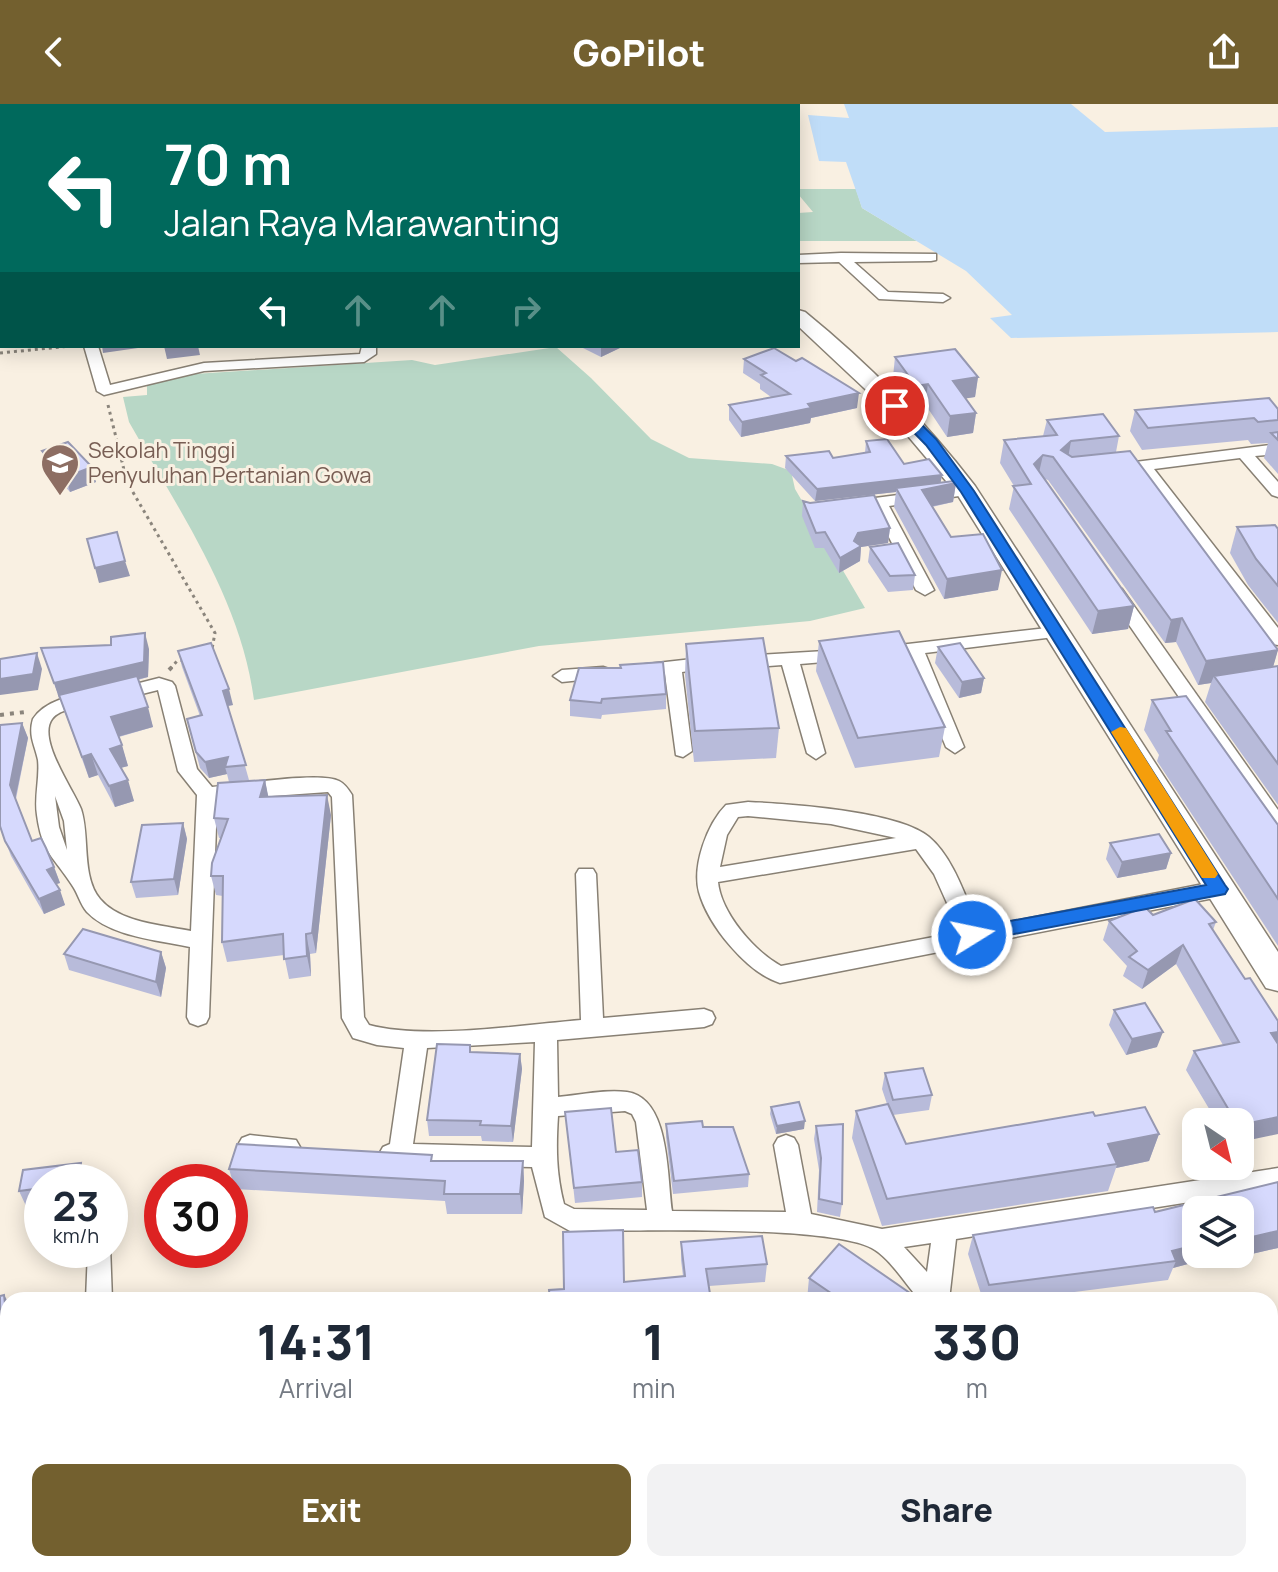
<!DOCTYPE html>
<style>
body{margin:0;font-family:Manrope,sans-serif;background:#f2f2f3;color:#1f2937;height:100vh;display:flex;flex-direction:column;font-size:30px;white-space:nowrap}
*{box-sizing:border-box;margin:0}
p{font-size:26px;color:#747a83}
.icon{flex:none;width:44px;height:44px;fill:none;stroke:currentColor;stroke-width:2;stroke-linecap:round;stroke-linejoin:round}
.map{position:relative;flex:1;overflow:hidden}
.side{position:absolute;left:0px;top:1188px;width:1278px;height:280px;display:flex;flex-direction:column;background:#fff;border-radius:24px 24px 0 0;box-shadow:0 4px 20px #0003}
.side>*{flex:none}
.guide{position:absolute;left:0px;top:0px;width:800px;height:244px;box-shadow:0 4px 20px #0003;background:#00695c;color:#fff;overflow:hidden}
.needle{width:52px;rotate:145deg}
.controls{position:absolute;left:1182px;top:1004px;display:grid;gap:16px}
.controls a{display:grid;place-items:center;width:72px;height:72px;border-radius:16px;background:#fff;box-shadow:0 4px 20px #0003;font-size:40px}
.speed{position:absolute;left:24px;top:1060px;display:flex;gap:16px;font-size:40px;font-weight:700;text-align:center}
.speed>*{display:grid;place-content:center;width:104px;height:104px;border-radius:50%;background:#fff;box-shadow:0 4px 20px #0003;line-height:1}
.speed small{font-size:20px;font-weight:400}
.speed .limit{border:12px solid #d22;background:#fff;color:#111}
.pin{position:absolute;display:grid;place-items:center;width:68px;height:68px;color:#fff;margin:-34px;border:4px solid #fff;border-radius:50%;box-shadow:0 2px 8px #0007}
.me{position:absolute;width:88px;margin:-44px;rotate:80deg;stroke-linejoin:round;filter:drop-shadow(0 0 6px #0008)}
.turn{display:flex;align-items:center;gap:28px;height:168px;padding:0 32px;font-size:36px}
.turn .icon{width:104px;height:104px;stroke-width:2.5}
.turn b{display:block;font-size:56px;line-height:68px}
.lanes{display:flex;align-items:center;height:76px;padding:0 32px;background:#0003;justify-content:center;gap:40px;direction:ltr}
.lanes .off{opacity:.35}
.eta{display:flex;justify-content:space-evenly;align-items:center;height:136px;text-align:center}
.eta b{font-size:48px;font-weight:800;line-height:56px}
.action{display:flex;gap:16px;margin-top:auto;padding:16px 32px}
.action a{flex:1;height:92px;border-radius:16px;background:#73602f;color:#fff;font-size:32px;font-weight:800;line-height:92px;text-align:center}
.action a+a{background:#f2f2f3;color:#1f2937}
header{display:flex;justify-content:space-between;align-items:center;height:104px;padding:0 32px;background:#73602f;color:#fff;font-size:36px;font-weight:800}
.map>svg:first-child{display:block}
.green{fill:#b8d7c6}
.water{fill:#c0ddf8}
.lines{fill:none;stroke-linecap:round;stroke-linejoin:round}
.street-casing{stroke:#888074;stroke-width:3}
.secondary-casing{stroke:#888074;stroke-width:3}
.path-far1{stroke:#8b857c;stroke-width:3;stroke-dasharray:3 4;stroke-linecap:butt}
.path{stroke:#8b857c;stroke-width:4;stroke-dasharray:4 6;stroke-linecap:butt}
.street{fill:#fff;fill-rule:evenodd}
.secondary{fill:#fff;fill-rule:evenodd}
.wall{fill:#b8bbda}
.shaded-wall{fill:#9698b1}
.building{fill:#d6d9fd;stroke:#9698b1;stroke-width:2}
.route{fill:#1a73e8;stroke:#114b97;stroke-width:2}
.slow{fill:#f59e0b}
.labels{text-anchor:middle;stroke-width:6;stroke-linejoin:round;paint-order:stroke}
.far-education-label{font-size:22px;fill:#785e54;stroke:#f9f0e2;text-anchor:start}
</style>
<header><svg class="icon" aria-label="back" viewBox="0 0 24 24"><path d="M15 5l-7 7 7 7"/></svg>GoPilot<svg class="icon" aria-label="share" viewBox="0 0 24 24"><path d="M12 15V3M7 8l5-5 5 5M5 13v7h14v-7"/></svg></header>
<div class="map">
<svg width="1278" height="1468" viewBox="0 0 1278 1468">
<rect width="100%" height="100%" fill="#f9f0e2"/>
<g class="green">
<polygon points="0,0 299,0 2,2 0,41"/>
<polygon points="798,85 856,85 862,104 917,137 798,137 798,109 813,108 798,90"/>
<path d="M556 243 591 274 651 335 689 354 772 360 791 367 795 385 865 504 810 517 539 542 254 596C241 495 178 405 129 318L123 293 147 291V273L412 256 435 261Z"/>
</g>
<polygon class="water" points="844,0 1071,0 1105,28 1278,23 1278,228 1011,234 990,214 1012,211 966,167 862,104 846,58 819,57 808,11 849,14"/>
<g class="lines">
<g class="street-casing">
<g id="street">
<polygon points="327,0 354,0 325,2"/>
<polygon points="841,149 936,150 936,156 931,157 854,158 888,188 943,190 950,194 943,198 879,195 839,158 798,159 798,151"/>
<polygon points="84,242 98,242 110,281 204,259 360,250 362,242 376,242 376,250 364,258 204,267 104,291 97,287"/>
<polygon points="1278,340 1278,350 1255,352 1278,378 1278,393 1272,391 1240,354 1154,365 1278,524 1278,541 1272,540 1139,367 1127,363 1135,358"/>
<polygon points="967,382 975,387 973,390 889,402 934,486 925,491 916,486 874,404 852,407 844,402 852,397"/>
<polygon points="1116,484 1122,485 1278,706 1278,728 1271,726 1107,489"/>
<polygon points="1056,523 1065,528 1062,532 925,549 964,643 955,649 946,643 908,551 882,555 873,549 882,543"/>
<polygon points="842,546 851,552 848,556 800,560 825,649 816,655 807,649 782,561 742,564 733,558 742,552"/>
<polygon points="710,553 716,555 719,559 716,563 682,568 692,647 683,653 676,651 665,570 639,573 630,567 639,561"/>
<polygon points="603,563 609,565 612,569 609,573 562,578 553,572 562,566"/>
<path d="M159 574 172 578 175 582 197 665 212 683C237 681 320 667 339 677 345 680 349 686 352 691L364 913 369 921C425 936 521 921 581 916L576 770 579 765H593L596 770 603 914 704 905 712 908 715 914 712 920 704 923 557 936 558 993C580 991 606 985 627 988 670 994 667 1072 672 1107L786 1108 774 1041 778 1034 786 1031 794 1034 798 1041 811 1110 882 1125 1278 1064V1084L956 1135 949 1196H920C906 1181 892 1157 875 1146 837 1120 626 1127 570 1127L545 1113 532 1063 391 1060 383 1057 379 1050 383 1043 390 1040 404 944 377 941 353 934 342 914 332 693 328 688 217 696 209 913 206 919 198 922 190 919 187 913 190 843C158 836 111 833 87 808 80 800 78 789 72 781 54 753 42 749 37 711 34 693 40 674 38 656 35 641 28 632 33 615 44 598 73 588 92 593L95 597 92 601C81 604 60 604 52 615 37 635 73 685 81 705 90 732 81 772 100 795 120 819 162 821 191 827L197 691 178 667 158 586 118 596 109 590 112 586ZM55 692 64 717 67 746 59 723ZM535 938 532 1043 413 1040 427 944ZM625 1007 632 1010 636 1018 647 1106 574 1105 564 1100C556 1069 556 1043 558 1012ZM931 1139 927 1168 904 1143Z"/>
<path d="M748 698C790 700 898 707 929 733 954 754 966 795 979 824L1219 777 1226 780 1229 785 1226 790 1219 793 780 879C747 869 708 821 699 788 692 762 707 720 726 701ZM748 712 831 720 896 734 720 763 727 731 738 713ZM916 745 934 770 960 828 781 862C754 847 721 809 718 778Z"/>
<path d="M250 1031 296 1036 300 1043 296 1050C281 1055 257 1053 242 1048L238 1041 242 1034Z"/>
<polygon points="110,1141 112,1196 86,1196 88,1146 110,1146"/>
<polygon points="8,1427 8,1455 0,1457 0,1429"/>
<polygon points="78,1460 106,1460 105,1468 77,1468"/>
<rect x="831" y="1460" width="28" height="8"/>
</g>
</g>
<g class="secondary-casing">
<g id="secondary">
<polygon points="639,0 655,0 656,2 640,2"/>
<path d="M798 206 805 208C869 260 925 317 975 382L1278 848V887L1266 884 957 390 880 299 798 222Z"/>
</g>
</g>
<g class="path-far1">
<polyline points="0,249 71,242"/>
<polyline points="108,301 127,378 215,529 212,545"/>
<polyline points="170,565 177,557 183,556"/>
</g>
<g class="path">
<polyline points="169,566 172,563"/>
<polyline points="0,611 25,608"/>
</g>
<use href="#street" class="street"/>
<use href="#secondary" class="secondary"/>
</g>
<g class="wall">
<polygon points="579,242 622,242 622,243 601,253"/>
<polygon points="895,253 978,273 975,293 966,294 976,309 973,329 947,333 925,300 914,302 893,273"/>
<polygon points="744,255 857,304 811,314 810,319 741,333 729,316 729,301 771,293 760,285 760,280 743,269"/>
<polygon points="1278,305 1278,370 1264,354 1268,339 1251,340 1248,336 1142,346 1130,327 1135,306"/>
<polygon points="1047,316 1119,332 1116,348 1278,545 1273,563 1278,562 1278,701 1205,598 1211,579 1198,581 1176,538 1165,539 1048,376 1045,375 1134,502 1128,525 1092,530 1009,405 1014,382 1000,359 1004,336 1043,332"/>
<polygon points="866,337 904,360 942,371 940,378 956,379 953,398 932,403 951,433 998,486 944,495 894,403 896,388 815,397 785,364 786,352 833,354 865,349"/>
<polygon points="42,347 96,378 70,388 46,361"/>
<polygon points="803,397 890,424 888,439 861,443 860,457 839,469 824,444 815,444 802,412"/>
<polygon points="1237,423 1278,425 1278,519 1248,481 1230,449"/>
<polygon points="870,443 915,471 913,486 888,488 868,458"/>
<polygon points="819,537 945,623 939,653 855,664 816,567"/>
<polygon points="686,540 779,624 776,654 694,658 685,571"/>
<polygon points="938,543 984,574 981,589 959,594 935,559"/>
<polygon points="41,544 149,545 148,573 138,576 153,623 119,633 128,662 121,664 134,697 115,703 98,671 89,674"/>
<polygon points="178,547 233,601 228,602 249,676 234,678 265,676 268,693 331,711 316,849 310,850 311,872 289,875 284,851 227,858 222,838 223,792 216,791 211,772 221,734 219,734 214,714 229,678 227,670 209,674 200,664 187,615 200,612 182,563"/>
<polygon points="666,590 666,605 602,611 601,615 570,612 570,596"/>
<polygon points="1152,596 1278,721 1278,842 1157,657 1159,651 1144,626"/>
<polygon points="22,619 28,634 16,695 32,737 54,763 60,779 56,780 65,801 44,810 11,752 0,723"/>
<polygon points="183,719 187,735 178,791 136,794 131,778"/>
<polygon points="1110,739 1171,749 1166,765 1117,774 1106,755"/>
<polygon points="1153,811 1216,818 1213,826 1245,875 1240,1018 1217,1018 1186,966 1194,947 1223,941 1176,860 1142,885 1123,872 1127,862 1103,836 1109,817"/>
<polygon points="161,848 166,864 161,893 69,866 64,850"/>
<polygon points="1114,906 1157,943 1126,951 1109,921"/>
<polygon points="520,950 522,965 513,1038 482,1037 481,1032 429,1032 427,1016"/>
<polygon points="885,969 932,991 929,1006 893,1011 906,1040 1095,1012 1159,1030 1149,1057 1116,1064 1108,1087 882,1122 852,1034 856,1007 887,1000 882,985"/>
<polygon points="771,1003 804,1025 776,1030 770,1010"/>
<polygon points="565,1008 616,1048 642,1078 642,1093 575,1099"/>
<polygon points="666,1020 749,1070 748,1083 673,1090 666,1033"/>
<polygon points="816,1022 842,1100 840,1113 817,1108 819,1066 814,1035"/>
<polygon points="433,1057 523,1057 524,1077 522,1110 447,1110 445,1097 235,1085 229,1065"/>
<polygon points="81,1059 87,1075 87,1078 42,1078 42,1100 26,1102 19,1087 23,1066"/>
<polygon points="1274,1079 1278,1144 1243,1152 1240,1147 1240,1106 1225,1150 1173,1164 1168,1176 1013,1196 983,1196 968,1150 973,1131 1155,1108"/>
<polygon points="681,1138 767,1160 765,1178 709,1182 624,1178 683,1172 681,1156"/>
<polygon points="809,1174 920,1196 807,1196"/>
<polygon points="4,1191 8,1198 8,1297 0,1298 0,1192"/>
<polygon points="984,1460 1142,1460 1146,1468 987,1468"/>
</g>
<g class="shaded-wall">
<polygon points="102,242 152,242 103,249"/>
<polygon points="164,242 198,242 200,251 167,255"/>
<polygon points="601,242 622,242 622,243 601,253"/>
<polygon points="978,273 975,293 950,297 953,277"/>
<polygon points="928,280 925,300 914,302 916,282"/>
<polygon points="859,289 857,304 811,314 810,319 741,333 742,318 808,300"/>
<polygon points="976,309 973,329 947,333 950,312"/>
<polygon points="1071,337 1067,360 1061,346"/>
<polygon points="1043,351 1038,373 1034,360"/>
<polygon points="92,363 96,378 70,388 66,373"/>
<polygon points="942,371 940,382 896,384 896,388 815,397 817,385"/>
<polygon points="956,379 953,398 919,405 922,386"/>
<polygon points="890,424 888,439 861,443 860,457 839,469 840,454 858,429"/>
<polygon points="125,457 130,472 99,479 95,464"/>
<polygon points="1002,466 998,486 944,495 947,475"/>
<polygon points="1134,502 1128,525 1092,530 1098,507"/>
<polygon points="1182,514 1176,538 1165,539 1171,516"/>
<polygon points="145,529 149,545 148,573 59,594 54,579"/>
<polygon points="1278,546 1271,570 1214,572 1211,579 1198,581 1206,557"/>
<polygon points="37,549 42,565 38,586 0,591 0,575"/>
<polygon points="984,574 981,589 959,594 962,578"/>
<polygon points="229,585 233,601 227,602 223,587"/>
<polygon points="148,603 153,623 117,633 111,613"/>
<polygon points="22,619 28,634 15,696 10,681"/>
<polygon points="122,641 128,662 116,665 110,645"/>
<polygon points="91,650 98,671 89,674 82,653"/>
<polygon points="228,653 225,663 227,670 209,674 205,658"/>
<polygon points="128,676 134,697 115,703 109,682"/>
<polygon points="265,676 269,696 260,693"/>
<polygon points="327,691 331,711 316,849 312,829"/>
<polygon points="183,719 187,735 178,791 174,775"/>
<polygon points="1171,749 1166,765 1117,774 1122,758"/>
<polygon points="54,763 60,779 53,781 47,766"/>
<polygon points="60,786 65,801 44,810 39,795"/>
<polygon points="306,830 310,850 311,872 307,852"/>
<polygon points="1183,841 1176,860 1142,885 1148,866"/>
<polygon points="161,848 166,864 161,893 156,878"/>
<polygon points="1163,928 1157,943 1126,951 1132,935"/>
<polygon points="1278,928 1278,941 1271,929"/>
<polygon points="520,950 522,965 513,1038 511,1022"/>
<polygon points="1278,1013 1278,1030 1240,1038 1240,1021"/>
<polygon points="805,1017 804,1025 776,1030 777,1022"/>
<polygon points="1159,1030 1149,1057 1116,1064 1117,1060 1108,1040"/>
<polygon points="523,1057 524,1077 522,1110 520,1090"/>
<polygon points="81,1059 87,1075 87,1078 79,1078"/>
<polygon points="1249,1127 1240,1145 1240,1130"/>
<polygon points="1278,1127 1278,1144 1243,1152 1252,1133"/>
<polygon points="1196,1141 1196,1150 1225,1150 1173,1164 1176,1157 1172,1147"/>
<polygon points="4,1191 8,1198 8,1227"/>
<polygon points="27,1460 33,1460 33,1468 26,1468"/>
<polygon points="157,1460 167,1460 165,1468 155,1468"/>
</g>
<g class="building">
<polygon points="774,244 796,257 802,254 859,289 808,300 811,304 742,318 729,301 790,290 761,271 766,269 744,255"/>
<polygon points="955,245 978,273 953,277 976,309 950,312 928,280 916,282 895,253"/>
<polygon points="1269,294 1278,305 1278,316 1258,318 1254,314 1148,324 1135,306"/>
<polygon points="1103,310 1119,332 1071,337 1061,346 1072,353 1130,347 1278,546 1206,557 1182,514 1171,516 1053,353 1043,351 1034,360 1134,502 1098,507 1013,382 1031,380 1004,336 1057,331 1047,316"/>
<polygon points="1278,328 1278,336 1271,329"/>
<polygon points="887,335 904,360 929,355 942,371 817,385 786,352 829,347 833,354 870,348 866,337"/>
<polygon points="68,338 92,363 66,373 42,347"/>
<polygon points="954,377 956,379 922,386 951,433 983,430 1002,466 947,475 896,384"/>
<polygon points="874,391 890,424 858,429 854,437 861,442 840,454 825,428 816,429 803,397 810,399"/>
<polygon points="1275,421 1278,425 1278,482 1256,455 1237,423"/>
<polygon points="117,428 125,457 95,464 87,435"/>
<polygon points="898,439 915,471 890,472 870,443"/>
<polygon points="899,527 945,623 858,634 819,537"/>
<polygon points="145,529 144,558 54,579 41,544 111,541 111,533"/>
<polygon points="763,534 779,624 695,627 686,540"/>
<polygon points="211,539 229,585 223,587 246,661 225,663 228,653 205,658 196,648 187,615 202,611 178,547"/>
<polygon points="960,539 984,574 962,578 938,543"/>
<polygon points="37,549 33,570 0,575 0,555"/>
<polygon points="663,558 666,590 602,595 601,599 570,596 579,564 621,564 620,561"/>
<polygon points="1278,562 1278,660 1214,572"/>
<polygon points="137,572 148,603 111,613 122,641 110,645 128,676 109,682 91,650 82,653 59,591"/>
<polygon points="1186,592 1278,721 1278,795 1166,627 1171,627 1152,596"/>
<polygon points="22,619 10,681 32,737 41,734 46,744 54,763 47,766 60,786 39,795 5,737 0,722 0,621"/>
<polygon points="265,676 260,693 327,691 312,829 306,830 307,852 284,855 283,830 222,838 223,772 211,772 212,759 228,715 214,714 218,679"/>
<polygon points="183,719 174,775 131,778 142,721"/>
<polygon points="1159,730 1171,749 1122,758 1110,739"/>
<polygon points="1195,795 1216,818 1209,820 1245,875 1250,874 1278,917 1278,928 1271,929 1278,940 1278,1013 1240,1021 1240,1018 1236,1018 1194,947 1239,938 1183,841 1148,866 1129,853 1137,847 1109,817 1145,803 1153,811"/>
<polygon points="83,825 161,848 156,878 64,850"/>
<polygon points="1145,899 1163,928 1132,935 1114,906"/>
<polygon points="437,940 470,941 470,948 520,950 511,1022 480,1021 481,1017 427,1016"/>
<polygon points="923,964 932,991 893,996 885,969"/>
<polygon points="799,998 805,1017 777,1022 771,1003"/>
<polygon points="888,1000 906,1040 1093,1008 1095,1012 1145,1003 1159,1030 1108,1040 1117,1060 887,1095 856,1007"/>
<polygon points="611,1004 616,1048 638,1046 642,1078 574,1084 565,1008"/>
<polygon points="702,1017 703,1023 733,1023 749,1070 674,1077 666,1020"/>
<polygon points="843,1020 842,1100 819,1095 821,1054 816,1022"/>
<polygon points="237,1040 432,1051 431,1057 523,1057 520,1090 444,1090 445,1077 229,1065"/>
<polygon points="81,1059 79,1078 42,1078 42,1084 19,1087 23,1066"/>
<polygon points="1278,1078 1278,1127 1252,1133 1249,1127 1240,1130 1240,1106 1196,1106 1196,1141 1172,1147 1176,1157 989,1181 973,1131 1153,1103 1155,1108"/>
<polygon points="42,1106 42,1125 39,1125"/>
<polygon points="623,1126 624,1178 685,1172 681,1138 762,1132 767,1160 706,1165 711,1196 550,1196 549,1186 564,1185 563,1128"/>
<polygon points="839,1140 920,1196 841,1196 809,1174"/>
<polygon points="4,1191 8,1227 8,1282 0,1284 0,1192"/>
<polygon points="8,1434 8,1460 27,1460 26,1468 0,1468 0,1449 4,1448 5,1435"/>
<polygon points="119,1460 157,1460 155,1468 115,1468"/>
<polygon points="598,1460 655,1460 656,1468 599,1468"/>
<polygon points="768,1460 813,1460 814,1468 768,1468"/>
<polygon points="997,1460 1142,1460 1146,1468 1000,1468"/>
</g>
<polygon class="route" points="890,299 900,299 936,335 974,387 1225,781 1228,785 1225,790 972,838 965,836 962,831 972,824 1206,781 961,388 926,341 890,304"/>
<polygon class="slow" points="1120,623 1126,624 1215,765 1218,770 1215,774 1202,774 1111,628"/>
<defs>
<g id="university-pin" transform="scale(2)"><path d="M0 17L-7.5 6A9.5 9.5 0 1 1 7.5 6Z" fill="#8d6e63" stroke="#f9f0e2"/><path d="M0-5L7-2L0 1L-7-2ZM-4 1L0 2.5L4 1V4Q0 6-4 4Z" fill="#fff"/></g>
</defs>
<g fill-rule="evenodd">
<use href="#university-pin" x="60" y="359"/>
</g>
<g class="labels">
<g class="far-education-label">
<text x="88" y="354">Sekolah Tinggi<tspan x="88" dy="25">Penyuluhan Pertanian Gowa</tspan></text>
</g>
</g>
</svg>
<div class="controls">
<a><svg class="needle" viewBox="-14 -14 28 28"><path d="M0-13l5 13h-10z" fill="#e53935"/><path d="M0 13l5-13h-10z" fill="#747a83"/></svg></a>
<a><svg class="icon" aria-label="layers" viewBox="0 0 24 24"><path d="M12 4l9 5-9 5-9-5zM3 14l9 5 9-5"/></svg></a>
</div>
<div class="speed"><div>23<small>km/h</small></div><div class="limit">30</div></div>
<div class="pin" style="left:895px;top:302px;background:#d93025"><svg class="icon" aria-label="arrive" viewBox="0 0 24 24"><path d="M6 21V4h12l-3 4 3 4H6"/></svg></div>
<svg class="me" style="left:972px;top:831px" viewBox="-20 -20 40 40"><circle r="17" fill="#1a73e8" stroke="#fff" stroke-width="3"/><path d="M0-11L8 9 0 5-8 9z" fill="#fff"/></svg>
<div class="guide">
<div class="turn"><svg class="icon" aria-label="left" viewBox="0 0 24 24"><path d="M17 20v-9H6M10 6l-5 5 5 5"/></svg><div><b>70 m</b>Jalan Raya Marawanting</div></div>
<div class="lanes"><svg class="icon" aria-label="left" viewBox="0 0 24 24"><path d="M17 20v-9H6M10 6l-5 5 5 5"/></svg><svg class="icon off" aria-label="ahead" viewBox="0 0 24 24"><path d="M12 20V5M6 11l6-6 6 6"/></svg><svg class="icon off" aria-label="ahead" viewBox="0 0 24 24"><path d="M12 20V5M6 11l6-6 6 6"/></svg><svg class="icon off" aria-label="right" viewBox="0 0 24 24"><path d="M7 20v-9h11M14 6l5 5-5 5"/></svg></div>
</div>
<section class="side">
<div class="eta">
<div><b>14:31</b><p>Arrival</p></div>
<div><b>1</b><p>min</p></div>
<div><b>330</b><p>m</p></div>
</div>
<div class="action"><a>Exit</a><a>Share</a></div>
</section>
</div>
